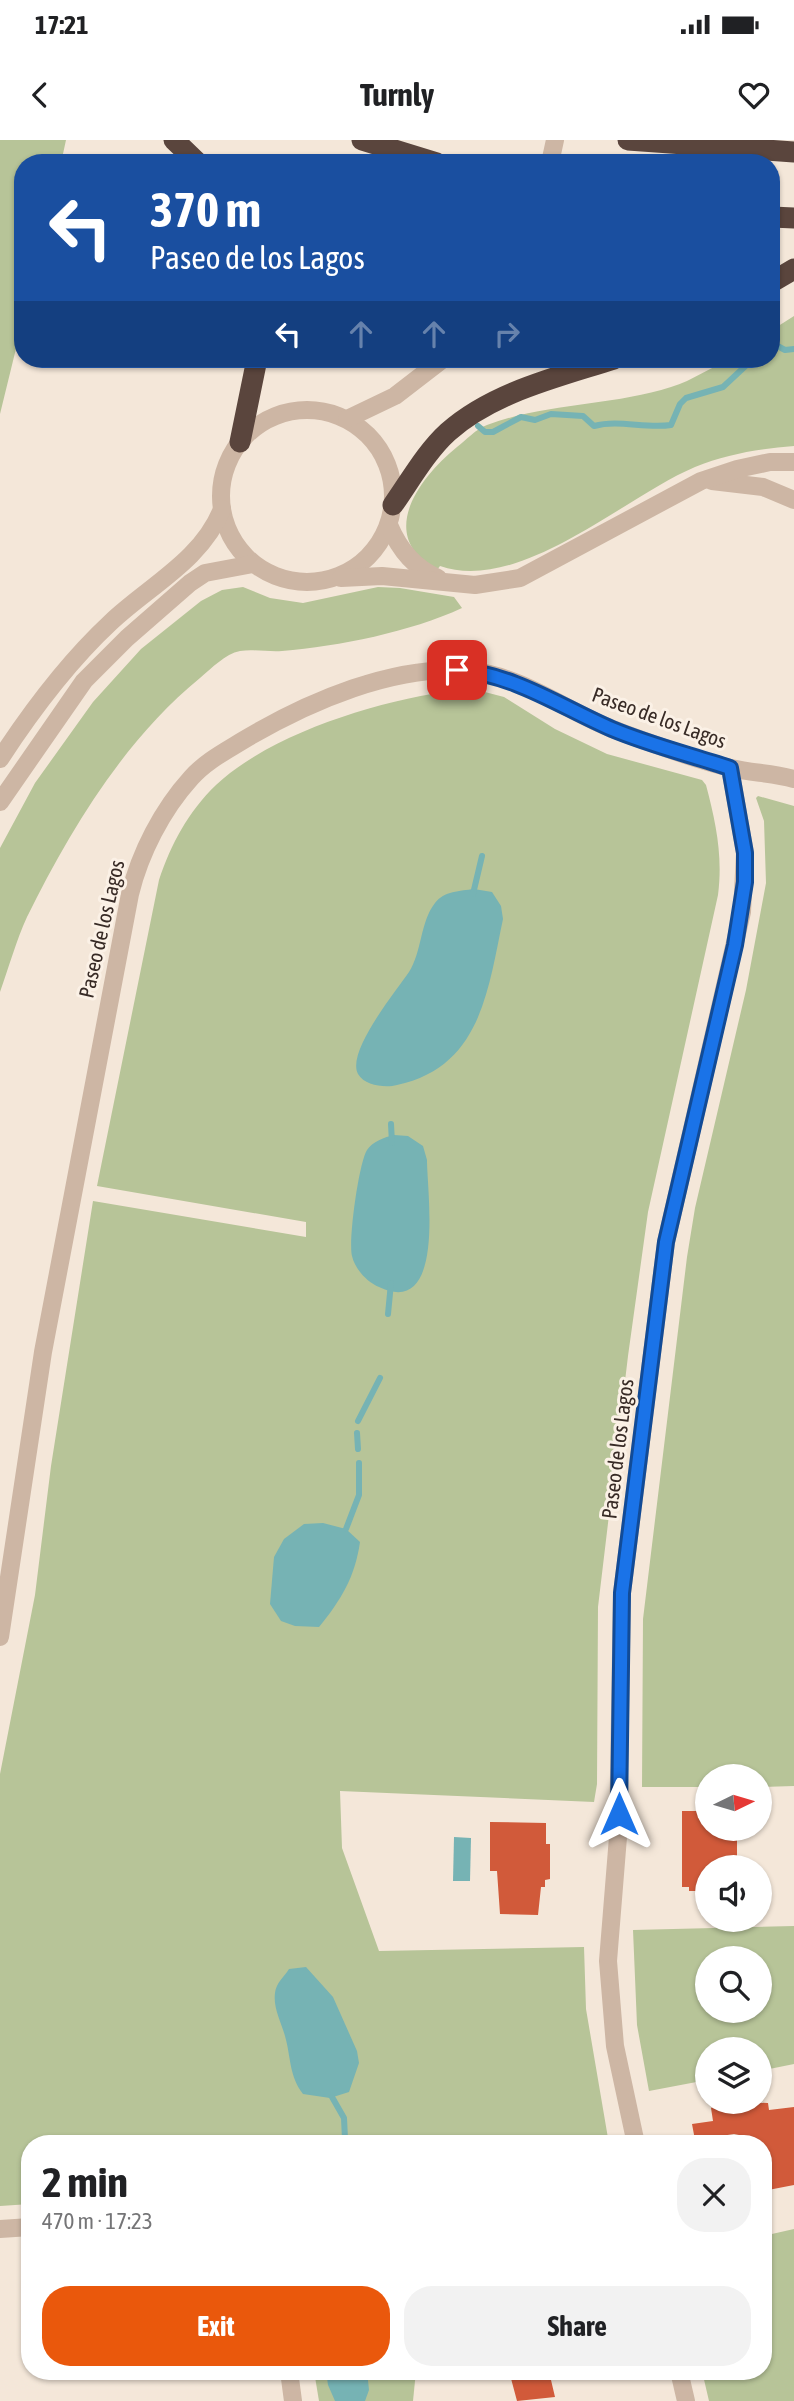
<!DOCTYPE html>
<meta charset="utf-8">
<style>
body{margin:0;font-family:"Asap Condensed",sans-serif;background:#f2f2f2;color:#202124;height:100vh;display:flex;flex-direction:column;font-size:26px;white-space:nowrap}
*{box-sizing:border-box;margin:0}
p{font-size:23px;color:#757577}
.icon{flex:none;width:38px;height:38px;fill:none;stroke:currentColor;stroke-width:2;stroke-linecap:round;stroke-linejoin:round}
.map{position:relative;flex:1;overflow:hidden}
.side{position:absolute;left:21px;top:1995px;width:751px;height:245px;display:flex;flex-direction:column;background:#fff;border-radius:28px;box-shadow:0 2px 5px #0004}
.side>*{flex:none}
.guide{position:absolute;left:14px;top:14px;width:766px;height:214px;border-radius:28px;box-shadow:0 2px 5px #0004;background:#1a4fa0;color:#fff;overflow:hidden}
.needle{width:46px;rotate:85deg}
.buttons{position:absolute;left:695px;top:1624px;display:grid;gap:14px}
.buttons a{display:grid;place-items:center;width:77px;height:77px;border-radius:50%;background:#fff;box-shadow:0 2px 5px #0004;font-size:35px}
.pin{position:absolute;display:grid;place-items:center;width:60px;height:60px;color:#fff;margin:-30px;border-radius:14px;box-shadow:0 4px 10px #0006}
.me{position:absolute;width:77px;margin:-38px;rotate:0deg;stroke-linejoin:round;filter:drop-shadow(0 0 5px #0008)}
.turn{display:flex;align-items:center;gap:24px;height:147px;padding:0 21px;font-size:32px}
.turn .icon{width:91px;height:91px;stroke-width:2.5}
.turn b{display:block;font-size:49px;line-height:60px}
.lanes{display:flex;align-items:center;height:66px;padding:0 21px;background:#0003;justify-content:center;gap:35px;direction:ltr}
.lanes .off{opacity:.35}
.round{display:grid;place-items:center;flex:none;width:74px;height:74px;border-radius:28px;background:#f2f2f2}
.head{display:flex;align-items:center;justify-content:space-between;height:119px;padding:0 21px}
h1{font-size:42px;font-weight:700;line-height:52px}
.primary-button{display:flex;gap:14px;margin-top:auto;padding:14px 21px}
.primary-button a{flex:1;height:80px;border-radius:28px;background:#ea580c;color:#fff;font-size:28px;font-weight:700;line-height:80px;text-align:center}
.primary-button a+a{background:#f2f2f2;color:#202124}
.status{display:flex;justify-content:space-between;align-items:center;height:49px;padding:0 35px;background:#fff;direction:ltr}
.status svg{height:19px;fill:currentColor}
header{display:flex;justify-content:space-between;align-items:center;height:91px;padding:0 21px;background:#fff;font-size:32px;font-weight:700}
.map>svg:first-child{display:block}
.green{fill:#b7c498;fill-rule:evenodd}
.water{fill:#76b3b4}
.lines{fill:none;stroke-linecap:round;stroke-linejoin:round}
.stream{stroke:#76b3b4;stroke-width:6}
.building{fill:#d15a3a}
.minor{stroke:#cdb6a4;stroke-width:18}
.highway{stroke:#5a453d;stroke-width:21}
.route-casing{stroke:#114b97;stroke-width:18}
.route{stroke:#1a73e8;stroke-width:12}
.labels{text-anchor:middle;stroke-width:6;stroke-linejoin:round;paint-order:stroke}
.street-label{font-size:21px;fill:#382b26;stroke:#fbf1e6}
</style>
<div class="status"><b>17:21</b><svg viewBox="0 0 49 12"><path d="M0 12V9h3v3zM5 12V6h3v6zM10 12V3h3v9zM15 12V0h3v12zM26 1h20v11H26zM47 4h2v5h-2z"/></svg></div>
<header><svg class="icon" aria-label="back" viewBox="0 0 24 24"><path d="M15 5l-7 7 7 7"/></svg>Turnly<svg class="icon" aria-label="heart" viewBox="0 0 24 24"><path d="M12 20l-8-8c-3-5 5-10 8-4 3-6 11-1 8 4z"/></svg></header>
<div class="map">
<svg width="794" height="2261" viewBox="0 0 794 2261">
<rect width="100%" height="100%" fill="#f4e7d9"/>
<g class="green">
<polygon points="0,0 66,0 61,23 23,23 23,180 0,274"/>
<path d="M794 176V306C759 309 727 314 695 327 624 357 520 454 440 426L437 430C376 396 418 339 457 307 466 300 476 289 487 285 545 263 612 266 671 247 693 241 712 225 734 219 745 216 760 219 772 219V190Z"/>
<path d="M243 447 270 458 303 463 378 447 400 448 454 457 462 468C410 492 340 506 282 511 269 512 253 509 240 511 225 514 212 528 200 538 125 599 70 690 27 777 16 801 9 827 0 852V708L35 643 93 562 141 509 201 461 222 450Z"/>
<path d="M457 550 481 551 504 557 555 589 607 614 702 640 706 645C716 683 723 716 718 755L648 1072 628 1216 598 1467 597 1644 594 1662 340 1651 342 1708 379 1811 584 1807 586 1869 609 2004H30V2064L0 2066V1634L35 1455 51 1326 93 1061 306 1097V1082L97 1046 159 740C171 704 188 672 216 645 273 592 381 560 457 550Z"/>
<polygon points="758,656 794,666 794,1646 760,1647 760,1636 707,1636 707,1647 642,1647 643,1479 687,1117 695,1068 746,850 766,743 764,681 756,658"/>
<path d="M794 1786V1924L760 1931V1909H707V1940L649 1951 637 1885 633 1790ZM707 1818H760V1871H707Z"/>
<polygon points="794,2089 794,2261 709,2261 702,2231 763,2231 763,2096"/>
<polygon points="314,2231 416,2231 413,2261 319,2261"/>
</g>
<g class="water">
<path d="M474 749 492 752 501 766 503 779C488 850 481 927 397 945 386 948 365 946 358 934 346 912 396 851 409 832 422 812 420 782 435 763 444 751 460 751 474 749Z"/>
<path d="M394 995 408 996 423 1006 427 1020C427 1052 446 1179 379 1147 367 1142 355 1129 352 1116 348 1101 359 1022 367 1010 372 1002 385 997 394 995Z"/>
<path d="M323 1383 346 1389 360 1402C355 1437 341 1460 319 1487L295 1486 281 1481 270 1464 274 1417 284 1399 304 1384Z"/>
<polygon points="454,1697 471,1698 470,1741 453,1741"/>
<path d="M306 1827 333 1857 357 1911 359 1923 349 1952 330 1958 303 1954C289 1936 291 1917 285 1896 281 1882 273 1868 275 1853 276 1843 284 1837 289 1829Z"/>
<polygon points="326,2231 367,2231 369,2250 365,2261 335,2261 328,2245"/>
</g>
<g class="lines">
<g class="stream">
<polyline points="772,203 785,210 794,209"/>
<path d="M478 286 485 292H493L521 277 535 280 551 274 583 276 594 286C619 279 645 289 671 285L680 264 686 258 723 247 753 219"/>
<polyline points="473,754 482,716"/>
<polyline points="391,984 392,1003"/>
<polyline points="388,1174 391,1143"/>
<polyline points="358,1281 380,1238"/>
<polyline points="357,1293 358,1309"/>
<polyline points="346,1389 359,1355 359,1323"/>
<polyline points="332,1957 344,1978 345,1999"/>
</g>
</g>
<g class="building">
<polygon points="682,1671 707,1671 707,1689 737,1689 737,1727 707,1727 707,1751 689,1751 689,1747 682,1747"/>
<polygon points="490,1682 546,1683 546,1704 550,1704 550,1739 545,1740 545,1747 541,1747 538,1775 500,1774 497,1731 490,1731"/>
<polygon points="721,1962 768,1963 769,1970 794,1967 794,2045 763,2051 763,2004 740,2004 739,1995 734,1994 695,2000 692,1984 713,1981 711,1968"/>
<polygon points="509,2231 554,2231 555,2239 551,2240 555,2257 517,2261"/>
</g>
<g class="lines">
<g class="minor">
<polyline points="550,23 555,0"/>
<circle cx="307" cy="356" r="86"/>
<polyline points="347,279 395,256 443,219"/>
<polyline points="712,341 763,347 794,360"/>
<path d="M389 385C399 409 414 428 438 438"/>
<polyline points="341,438 382,436 475,445 520,438 701,341 737,329 770,322 794,322"/>
<path d="M0 619C32 570 68 522 111 482 149 446 202 420 222 369"/>
<polyline points="0,662 84,541 127,498 190,443 205,433 253,424"/>
<path d="M0 1497 43 1212 130 754C140 713 162 670 191 638 205 622 224 612 242 601 307 562 396 523 473 531 524 537 568 572 615 590 650 603 695 620 731 628 752 633 773 633 794 639"/>
<polyline points="636,2004 615,1906 608,1821 618,1697 622,1453 666,1102 742,772 745,713 730,628"/>
<polyline points="0,2089 30,2087"/>
<polyline points="289,2231 293,2261"/>
<polyline points="679,2231 686,2261"/>
</g>
<g class="highway">
<polyline points="174,0 198,23"/>
<polyline points="362,0 437,23"/>
<polyline points="628,0 794,12"/>
<polyline points="772,77 794,78"/>
<polyline points="772,142 794,129"/>
<polyline points="240,302 257,219"/>
<path d="M393 365C410 341 426 312 448 292 493 252 558 237 614 219"/>
</g>
</g>
<g class="lines">
<g class="route-casing">
<path id="route" d="M457 530C514 534 561 567 612 589 650 605 691 615 730 628L745 713V742L735 805 666 1102 622 1453 619 1674"/>
</g>
<use href="#route" class="route"/>
</g>
<g class="labels">
<g class="street-label">
<text transform="translate(659 578) rotate(20)" y="7">Paseo de los Lagos</text>
<text transform="translate(102 789) rotate(-77)" y="7">Paseo de los Lagos</text>
<text transform="translate(618 1309) rotate(-83)" y="7">Paseo de los Lagos</text>
</g>
</g>
</svg>
<div class="buttons">
<a><svg class="needle" viewBox="-14 -14 28 28"><path d="M0-13l5 13h-10z" fill="#e53935"/><path d="M0 13l5-13h-10z" fill="#757577"/></svg></a>
<a><svg class="icon" aria-label="sound" viewBox="0 0 24 24"><path d="M4 9h4l5-4v14l-5-4H4zM17 9q2 3 0 6"/></svg></a>
<a><svg class="icon" aria-label="search" viewBox="0 0 24 24"><circle cx="10" cy="10" r="6"/><path d="M15 15l6 6"/></svg></a>
<a><svg class="icon" aria-label="layers" viewBox="0 0 24 24"><path d="M12 4l9 5-9 5-9-5zM3 14l9 5 9-5"/></svg></a>
</div>
<div class="pin" style="left:457px;top:530px;background:#d93025"><svg class="icon" aria-label="arrive" viewBox="0 0 24 24"><path d="M6 21V4h12l-3 4 3 4H6"/></svg></div>
<svg class="me" style="left:619px;top:1674px" viewBox="-20 -20 40 40"><path d="M0-17L14 15 0 8-14 15z" fill="#1a73e8" stroke="#fff" stroke-width="4"/></svg>
<div class="guide">
<div class="turn"><svg class="icon" aria-label="left" viewBox="0 0 24 24"><path d="M17 20v-9H6M10 6l-5 5 5 5"/></svg><div><b>370 m</b>Paseo de los Lagos</div></div>
<div class="lanes"><svg class="icon" aria-label="left" viewBox="0 0 24 24"><path d="M17 20v-9H6M10 6l-5 5 5 5"/></svg><svg class="icon off" aria-label="ahead" viewBox="0 0 24 24"><path d="M12 20V5M6 11l6-6 6 6"/></svg><svg class="icon off" aria-label="ahead" viewBox="0 0 24 24"><path d="M12 20V5M6 11l6-6 6 6"/></svg><svg class="icon off" aria-label="right" viewBox="0 0 24 24"><path d="M7 20v-9h11M14 6l5 5-5 5"/></svg></div>
</div>
<section class="side">
<div class="head"><div><h1>2 min</h1><p>470 m · 17:23</p></div><a class="round"><svg class="icon" aria-label="close" viewBox="0 0 24 24"><path d="M6 6l12 12M18 6L6 18"/></svg></a></div>
<div class="primary-button"><a>Exit</a><a>Share</a></div>
</section>
</div>
